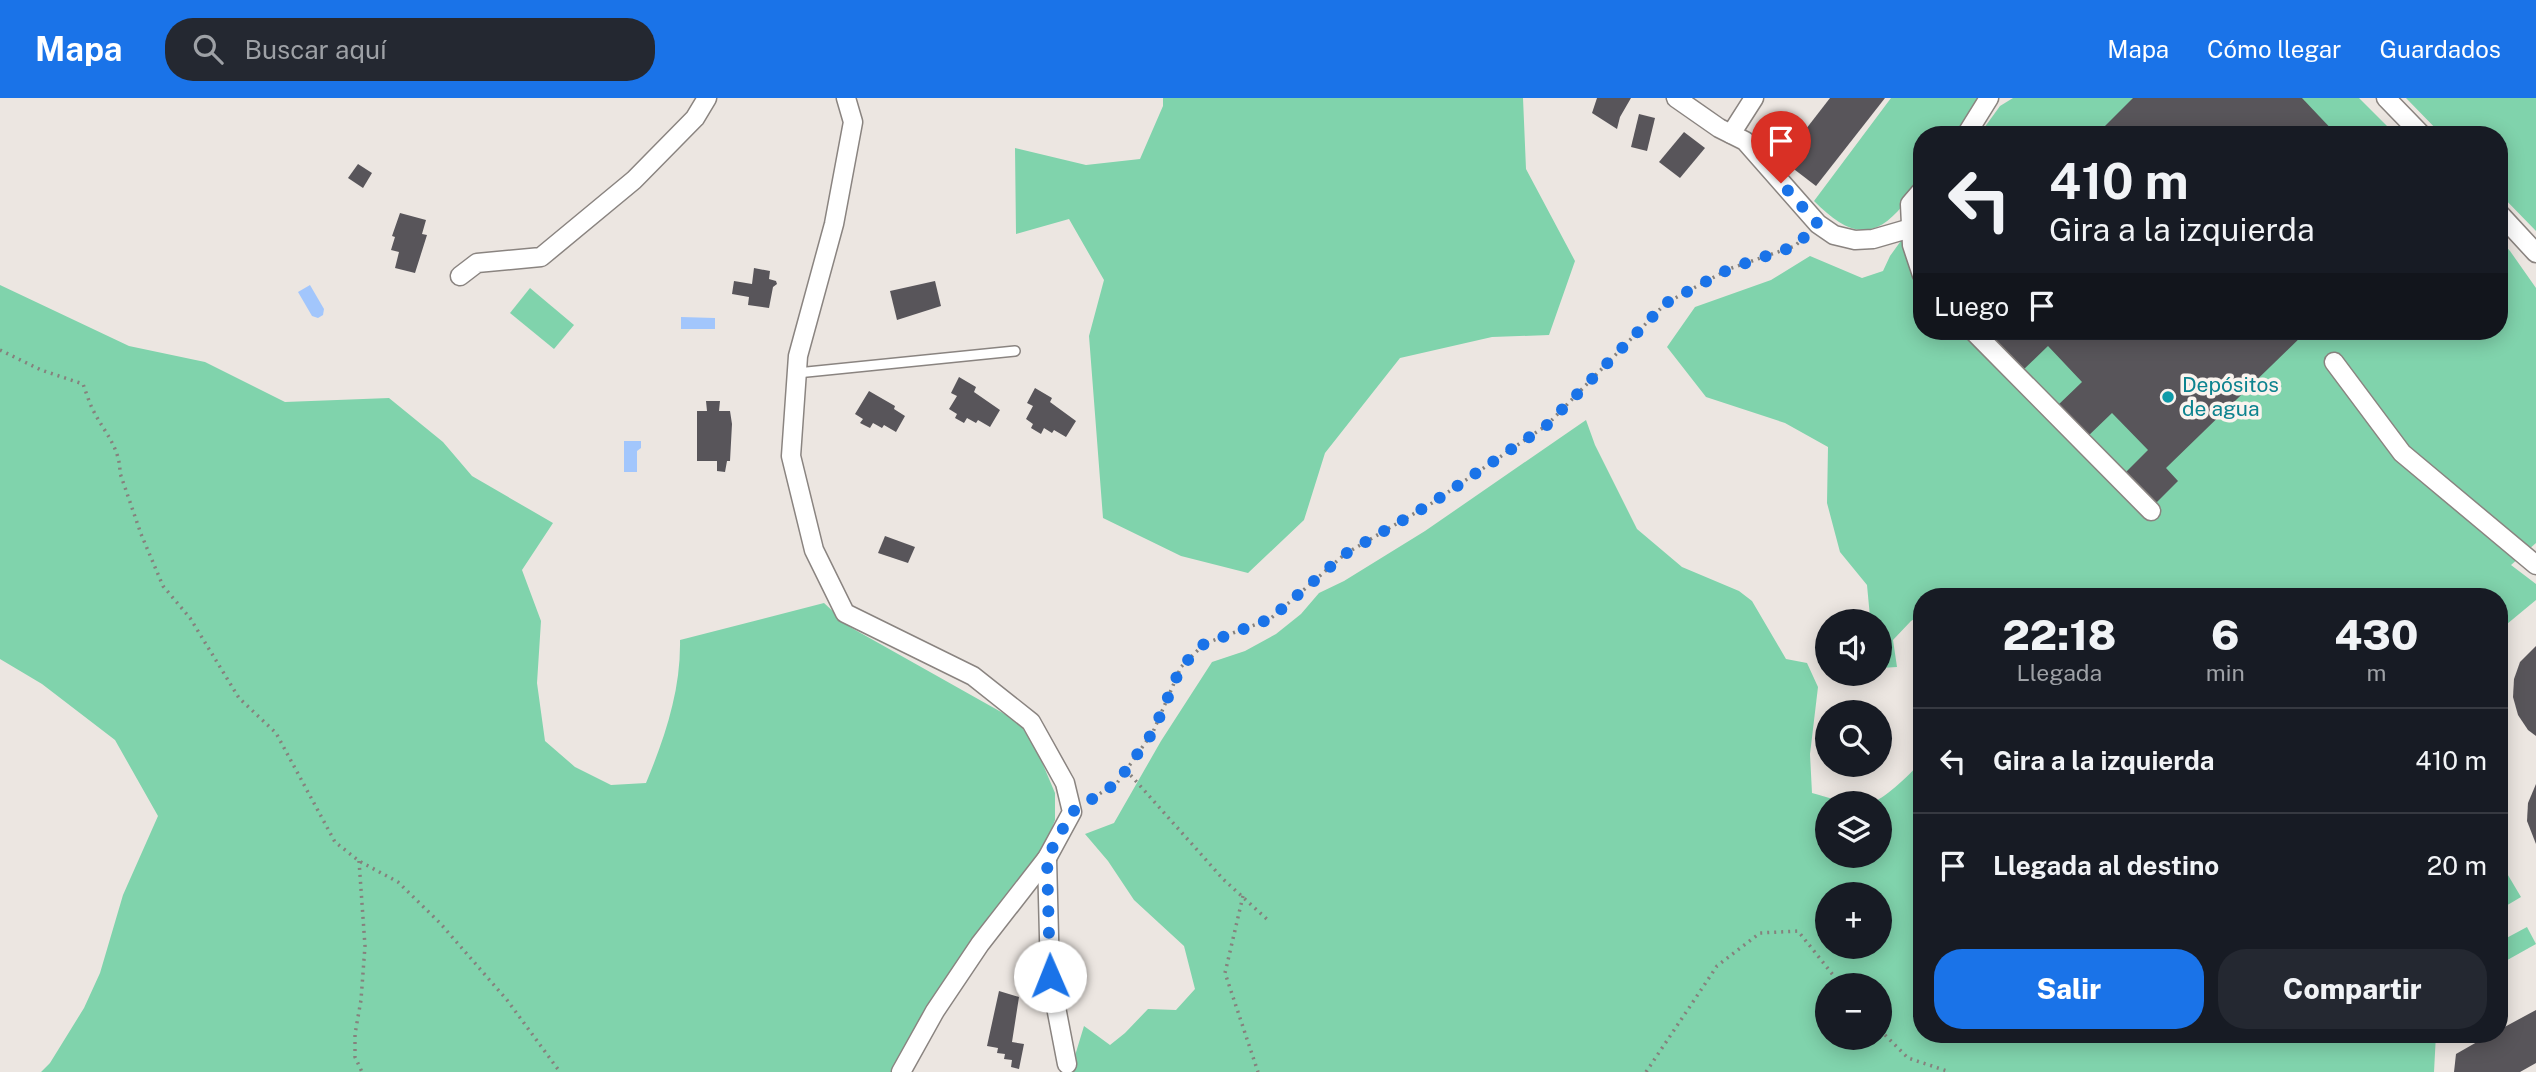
<!DOCTYPE html>
<html lang="es">
<meta charset="utf-8">
<style>
body{margin:0;font-family:"Public Sans",sans-serif;background:#242831;color:#f1f3f6;height:100vh;display:flex;flex-direction:column;font-size:26px;white-space:nowrap}
*{box-sizing:border-box;margin:0}
p{font-size:23px;color:#9ea1a6}
.icon{flex:none;width:38px;height:38px;fill:none;stroke:currentColor;stroke-width:2;stroke-linecap:round;stroke-linejoin:round}
.map{position:relative;flex:1;overflow:hidden}
.drawer{position:absolute;left:1913px;top:490px;width:595px;height:455px;display:flex;flex-direction:column;background:#171b24;border-radius:28px;box-shadow:0 4px 18px #0003}
.drawer>*{flex:none}
.guide{position:absolute;left:1913px;top:28px;width:595px;height:214px;border-radius:28px;box-shadow:0 4px 18px #0003;background:#171b24;color:#f1f3f6;overflow:hidden}
.fabs{position:absolute;left:1815px;top:511px;display:grid;gap:14px}
.fabs a{display:grid;place-items:center;width:77px;height:77px;border-radius:50%;background:#171b24;box-shadow:0 4px 18px #0003;font-size:35px}
.pin{position:absolute;display:grid;place-items:center;width:60px;height:60px;color:#fff;margin:-72px -30px;border-radius:50% 50% 50% 0;rotate:-45deg;box-shadow:0 0 7px #0007}
.pin .icon{rotate:45deg}
.me{position:absolute;width:77px;margin:-38px;rotate:359deg;stroke-linejoin:round;filter:drop-shadow(0 0 5px #0008)}
.turn{display:flex;align-items:center;gap:24px;height:147px;padding:0 21px;font-size:32px}
.turn .icon{width:91px;height:91px;stroke-width:2.5}
.turn b{display:block;font-size:49px;line-height:60px}
.then{display:flex;align-items:center;height:66px;padding:0 21px;background:#0003;gap:14px;font-size:26px}
.eta{display:flex;justify-content:space-evenly;align-items:center;height:119px;text-align:center}
.eta b{font-size:42px;font-weight:800;line-height:49px}
.button{display:flex;gap:14px;margin-top:auto;padding:14px 21px}
.button a{flex:1;height:80px;border-radius:28px;background:#1a73e8;color:#fff;font-size:28px;font-weight:800;line-height:80px;text-align:center}
.button a+a{background:#242831;color:#f1f3f6}
ul{padding:0;list-style:none}
li{display:flex;align-items:center;gap:21px;height:105px;padding:0 21px;border-top:2px solid #363941}
li div{flex:1}
li b{display:block;font-size:26px}
li em{font-style:normal}
header{display:flex;align-items:center;gap:42px;box-sizing:border-box;height:98px;padding:0 35px;background:#1a73e8;color:#fff}
header strong{font-size:33px}
nav{display:flex;gap:38px;margin-inline-start:auto;font-size:24px}
.search{width:490px;height:63px;background:#242831;display:flex;align-items:center;gap:18px;box-sizing:border-box;padding:0 24px;border-radius:28px;color:#9ea1a6;font-size:26px}
.map>svg:first-child{display:block}
.green{fill:#80d3ac;fill-rule:evenodd}
.water{fill:#a2c6fc}
.building{fill:#58555a}
.lines{fill:none;stroke-linecap:round;stroke-linejoin:round}
.service-casing{stroke:#8a8480;stroke-width:12}
.minor-casing{stroke:#8a8480;stroke-width:21}
.path{stroke:#85817d;stroke-width:3.5;stroke-dasharray:2 5;stroke-linecap:butt}
.service{stroke:#fff;stroke-width:9}
.minor{stroke:#fff;stroke-width:18}
.route{stroke:#1a73e8;stroke-width:12;stroke-dasharray:0 21.6}
.culture-dot{fill:#0f9aa8;stroke:#faf3ee;stroke-width:2.5}
.labels{text-anchor:middle;stroke-width:7;stroke-linejoin:round;paint-order:stroke}
.culture-label{font-size:21px;fill:#0d838f;stroke:#faf3ee;text-anchor:start}
</style>
<header>
<strong>Mapa</strong>
<div class="search"><svg class="icon" aria-label="search" viewBox="0 0 24 24"><circle cx="10" cy="10" r="6"/><path d="M15 15l6 6"/></svg>Buscar aquí</div>
<nav><a>Mapa</a><a>Cómo llegar</a><a>Guardados</a></nav>
</header>
<div class="map">
<svg width="2536" height="974" viewBox="0 0 2536 974">
<rect width="100%" height="100%" fill="#ece6e1"/>
<g class="green">
<polygon points="1163,0 1523,0 1526,71 1575,163 1549,237 1492,239 1400,260 1325,355 1304,422 1248,475 1181,458 1103,420 1089,238 1104,182 1069,121 1016,136 1015,50 1086,67 1140,61 1163,8"/>
<path d="M1891 0H1978L1959 37H1922C1921 51 1924 66 1921 80 1920 89 1909 99 1903 107 1871 147 1845 134 1814 103Z"/>
<polygon points="2013,0 2359,0 2396,37 1979,37 2000,8"/>
<polygon points="2406,0 2536,0 2536,133 2499,95 2499,37 2442,37"/>
<path d="M1921 115 1922 233H2499V141L2510 153 2536 190V445L2511 467 2536 486V502L2507 526 2499 537V499H1987C1980 495 1934 499 1922 499L1921 517 1911 523 1893 542 1897 569 1880 570V523H1867L1870 519 1867 487 1840 454 1827 405 1828 349 1785 325 1706 299 1667 249 1695 209 1771 182 1810 158 1862 180 1883 173 1890 158Z"/>
<path d="M0 187 129 248 205 264 285 304 389 300 443 344 472 378 553 425 522 472 541 523 537 585 545 643 575 669 611 687 646 685C665 639 681 592 680 542L824 505 850 529 1019 624 1039 657 1055 695V722L1046 746 895 974H41L50 965 84 910 100 875 123 797 158 718 115 642 42 586 0 561Z"/>
<polygon points="530,190 574,227 554,251 510,215"/>
<path d="M1586 322 1595 347 1637 431 1682 469 1739 493 1752 503 1786 561 1807 565 1818 589 1810 656 1812 695C1830 700 1854 709 1873 704 1887 699 1911 675 1921 664L1922 936H2436L2434 974H1070L1084 928 1110 947 1125 935 1148 911 1176 912 1195 891 1184 848 1134 802 1108 763 1085 736 1114 725 1161 643 1212 564 1245 553 1276 536 1301 516 1319 495 1344 483 1425 433ZM1827 705H1880V758H1827ZM1827 796H1880V849H1827ZM1827 887H1880V940H1827Z"/>
<polygon points="2499,762 2521,799 2499,812"/>
<polygon points="2527,829 2536,846 2502,865 2499,859 2499,844"/>
</g>
<g class="water">
<polygon points="310,187 324,211 323,217 318,220 312,218 298,194"/>
<polygon points="681,219 715,220 715,231 681,231"/>
<polygon points="624,343 641,343 641,350 637,353 637,374 624,374"/>
</g>
<g class="building">
<polygon points="1597,0 1631,0 1620,19 1617,31 1592,15"/>
<polygon points="1830,0 1885,0 1816,88 1782,62"/>
<polygon points="2133,0 2302,0 2337,37 2096,37"/>
<polygon points="1639,16 1655,20 1647,53 1631,49"/>
<polygon points="1684,34 1705,50 1680,80 1659,64"/>
<polygon points="358,66 372,75 363,90 348,80"/>
<polygon points="400,115 426,122 422,136 427,137 415,175 395,170 399,154 391,152 395,139 392,138"/>
<polygon points="754,170 770,173 769,181 776,183 777,186 773,189 769,210 748,207 749,199 732,196 734,183 752,186"/>
<polygon points="935,183 941,208 897,222 890,193"/>
<polygon points="2000,233 2307,233 2166,370 2178,383 2154,407 2124,376 2148,352 2112,315 2086,340 2056,309 2082,284 2048,248 2021,274 1991,242"/>
<polygon points="959,279 976,289 974,294 1000,312 990,329 978,322 976,325 967,320 964,325 955,320 957,316 949,311 957,298 951,295"/>
<polygon points="1035,290 1052,300 1050,304 1076,323 1066,339 1054,332 1052,335 1044,330 1041,336 1031,330 1033,326 1026,321 1033,308 1027,305"/>
<polygon points="869,293 895,308 894,311 905,318 896,334 884,327 882,330 873,325 870,330 860,325 863,321 855,316"/>
<polygon points="706,303 720,303 719,313 730,313 732,326 730,363 727,363 725,374 717,373 717,363 697,363 697,313 707,313"/>
<polygon points="885,438 915,449 908,465 878,455"/>
<polygon points="2536,548 2536,638 2528,632 2518,617 2513,599 2514,581 2520,564"/>
<polygon points="2536,686 2536,746 2527,723 2528,705"/>
<polygon points="999,893 1019,899 1012,944 1024,946 1019,971 1011,969 1012,962 1004,961 1005,956 997,955 998,950 987,948"/>
<polygon points="2536,912 2536,965 2520,974 2454,974 2456,956 2491,936 2499,936 2499,932"/>
</g>
<g class="lines">
<g class="service-casing">
<polyline id="service" points="797,275 1015,253"/>
</g>
<g class="minor-casing">
<g id="minor">
<polyline points="846,0 853,24 834,126 798,258 791,358 814,452 845,515 973,578 1031,624 1065,685 1072,714 1047,760 980,846 935,913 901,974"/>
<polyline points="1676,0 1719,30 1745,43 1818,126 1834,137 1855,142 1873,141 1911,130"/>
<polyline points="2386,0 2422,37"/>
<polyline points="1731,36 1754,0"/>
<polyline points="1966,37 1989,0"/>
<polyline points="1922,92 1910,106 1912,147 1922,177"/>
<polyline points="2499,115 2536,155"/>
<polyline points="460,178 477,165 541,159 634,82 695,20 707,0"/>
<polyline points="1973,233 2151,413"/>
<polyline points="2334,264 2402,355 2536,467"/>
<polyline points="1047,760 1050,878 1067,966"/>
</g>
</g>
<g class="path">
<path d="M0 252 41 272 83 286C86 294 89 304 93 312 104 334 120 349 120 375L141 436 163 488 190 520 239 600 276 635 335 744 359 763 398 784 440 825 507 902 560 974"/>
<polyline points="1126,672 1223,781 1270,824"/>
<polyline points="1088,703 1117,685 1153,634 1181,569 1204,546 1270,521 1345,456 1432,405 1547,327 1666,205 1729,171 1795,148 1806,137"/>
<polyline points="359,763 365,848 361,902 355,936 355,959 362,974"/>
<polyline points="1243,798 1225,875 1258,974"/>
<polyline points="1880,932 1908,960 1950,974"/>
<polyline points="1646,974 1717,868 1760,835 1798,833 1841,887"/>
</g>
<use href="#service" class="service"/>
<use href="#minor" class="minor"/>
</g>
<g class="lines">
<polyline class="route" points="1050,878 1047,760 1072,714 1117,685 1126,672 1153,634 1181,569 1204,546 1270,521 1345,456 1432,405 1547,327 1666,205 1729,171 1795,148 1818,126 1781,85"/>
</g>
<circle class="culture-dot" cx="2168" cy="299" r="7"/>
<g class="labels">
<g class="culture-label">
<text x="2182" y="294">Depósitos<tspan x="2182" dy="24">de agua</tspan></text>
</g>
</g>
</svg>
<div class="fabs">
<a><svg class="icon" aria-label="sound" viewBox="0 0 24 24"><path d="M4 9h4l5-4v14l-5-4H4zM17 9q2 3 0 6"/></svg></a>
<a><svg class="icon" aria-label="search" viewBox="0 0 24 24"><circle cx="10" cy="10" r="6"/><path d="M15 15l6 6"/></svg></a>
<a><svg class="icon" aria-label="layers" viewBox="0 0 24 24"><path d="M12 4l9 5-9 5-9-5zM3 14l9 5 9-5"/></svg></a>
<a>+</a>
<a>−</a>
</div>
<div class="pin" style="left:1781px;top:85px;background:#d93025"><svg class="icon" aria-label="arrive" viewBox="0 0 24 24"><path d="M6 21V4h12l-3 4 3 4H6"/></svg></div>
<svg class="me" style="left:1050px;top:878px" viewBox="-20 -20 40 40"><circle r="19" fill="#fff"/><path d="M0-13L10 11 0 6-10 11z" fill="#1a73e8"/></svg>
<div class="guide">
<div class="turn"><svg class="icon" aria-label="left" viewBox="0 0 24 24"><path d="M17 20v-9H6M10 6l-5 5 5 5"/></svg><div><b>410 m</b>Gira a la izquierda</div></div>
<div class="then">Luego<svg class="icon" aria-label="arrive" viewBox="0 0 24 24"><path d="M6 21V4h12l-3 4 3 4H6"/></svg></div>
</div>
<section class="drawer">
<div class="eta">
<div><b>22:18</b><p>Llegada</p></div>
<div><b>6</b><p>min</p></div>
<div><b>430</b><p>m</p></div>
</div>
<ul>
<li><svg class="icon" aria-label="left" viewBox="0 0 24 24"><path d="M17 20v-9H6M10 6l-5 5 5 5"/></svg><div><b>Gira a la izquierda</b></div><em>410 m</em></li>
<li><svg class="icon" aria-label="arrive" viewBox="0 0 24 24"><path d="M6 21V4h12l-3 4 3 4H6"/></svg><div><b>Llegada al destino</b></div><em>20 m</em></li>
</ul>
<div class="button"><a>Salir</a><a>Compartir</a></div>
</section>
</div>
